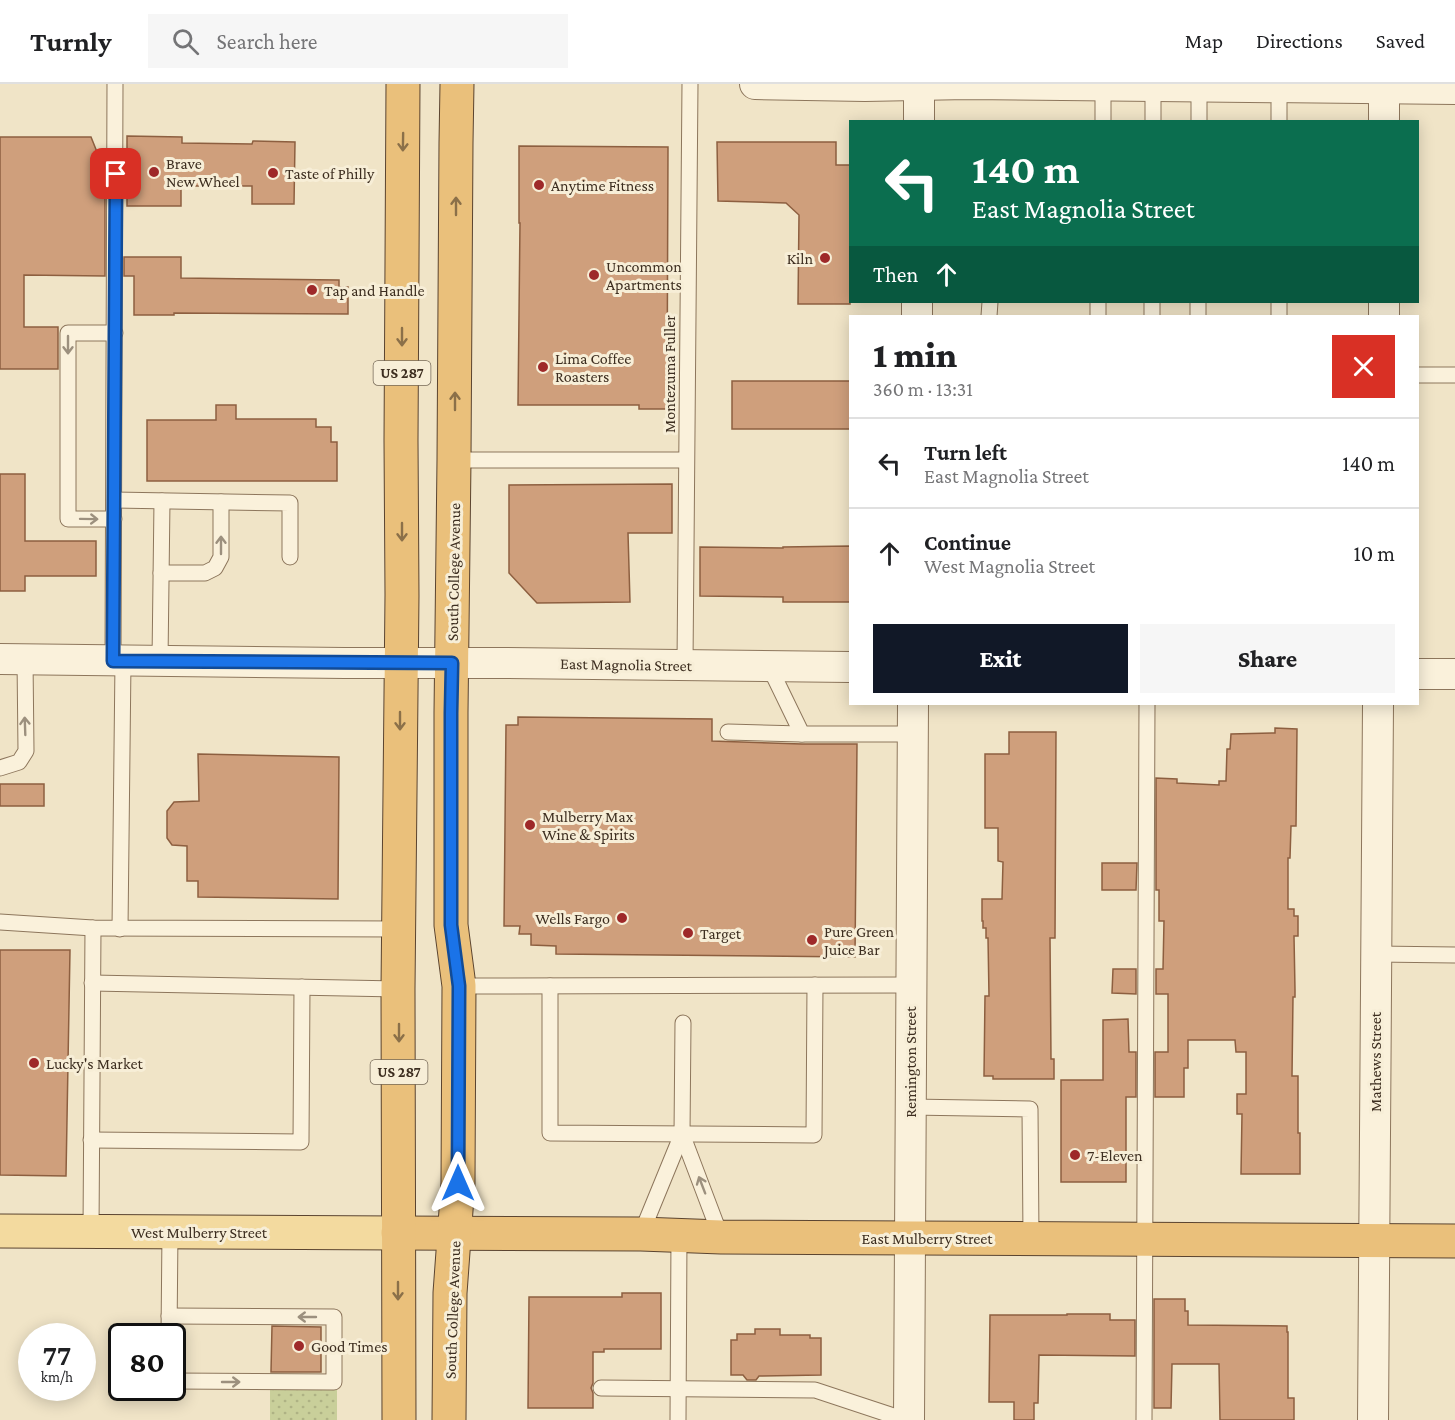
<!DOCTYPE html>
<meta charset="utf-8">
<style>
body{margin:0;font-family:"Crimson Pro",serif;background:#f6f6f6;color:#202124;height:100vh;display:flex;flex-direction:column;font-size:22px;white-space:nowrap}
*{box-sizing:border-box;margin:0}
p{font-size:20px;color:#757577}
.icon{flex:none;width:33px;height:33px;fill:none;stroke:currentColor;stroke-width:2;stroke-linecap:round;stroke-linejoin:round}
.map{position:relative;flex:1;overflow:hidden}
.panel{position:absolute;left:849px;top:231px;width:570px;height:390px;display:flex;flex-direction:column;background:#fff;border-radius:0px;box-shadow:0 3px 15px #0003}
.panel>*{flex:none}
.hud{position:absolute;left:849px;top:36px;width:570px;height:183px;border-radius:0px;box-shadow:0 3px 15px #0003;background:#0b6e4f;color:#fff;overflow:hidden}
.speed{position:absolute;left:18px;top:1239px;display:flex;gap:12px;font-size:30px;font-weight:700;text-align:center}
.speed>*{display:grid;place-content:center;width:78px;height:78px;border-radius:50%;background:#fff;box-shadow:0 3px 15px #0003;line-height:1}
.speed small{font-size:15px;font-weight:400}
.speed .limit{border:3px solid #111;border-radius:9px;background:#fff;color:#111}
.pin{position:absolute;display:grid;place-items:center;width:51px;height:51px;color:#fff;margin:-26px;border-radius:12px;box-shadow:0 3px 9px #0006}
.me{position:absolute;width:66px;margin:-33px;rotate:0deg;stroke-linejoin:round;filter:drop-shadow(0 0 4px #0008)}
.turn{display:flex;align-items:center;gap:21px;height:126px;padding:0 24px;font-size:27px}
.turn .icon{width:78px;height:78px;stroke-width:2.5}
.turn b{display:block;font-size:42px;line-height:51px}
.then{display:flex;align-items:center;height:57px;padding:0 24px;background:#0003;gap:12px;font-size:22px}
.round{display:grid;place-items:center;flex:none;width:63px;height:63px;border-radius:0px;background:#f6f6f6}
.head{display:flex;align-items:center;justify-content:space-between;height:102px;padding:0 24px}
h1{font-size:36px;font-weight:800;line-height:45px}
.primary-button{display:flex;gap:12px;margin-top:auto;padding:12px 24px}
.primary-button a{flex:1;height:69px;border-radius:0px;background:#111827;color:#fff;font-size:24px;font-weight:800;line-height:69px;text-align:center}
.primary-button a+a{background:#f6f6f6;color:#202124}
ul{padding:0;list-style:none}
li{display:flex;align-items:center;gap:18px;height:90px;padding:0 24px;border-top:2px solid #e0e0e0}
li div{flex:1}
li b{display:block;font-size:22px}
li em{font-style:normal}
header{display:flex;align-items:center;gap:36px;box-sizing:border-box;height:84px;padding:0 30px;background:#fff;border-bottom:2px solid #e0e0e0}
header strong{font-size:28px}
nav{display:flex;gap:33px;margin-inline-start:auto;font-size:21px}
.search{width:420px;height:54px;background:#f6f6f6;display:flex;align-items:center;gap:15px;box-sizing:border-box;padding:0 21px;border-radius:0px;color:#757577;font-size:22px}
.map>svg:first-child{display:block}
.grass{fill:url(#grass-dots)}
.building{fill:#cf9f7c;stroke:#8d5f40;stroke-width:1.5}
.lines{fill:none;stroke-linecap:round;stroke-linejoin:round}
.service-casing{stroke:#8d765c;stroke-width:17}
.minor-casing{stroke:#8d765c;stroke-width:32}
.primary-casing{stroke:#5b4430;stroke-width:35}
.trunk-casing{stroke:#5b4430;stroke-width:35}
.service{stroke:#faf1db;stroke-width:15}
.minor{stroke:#faf1db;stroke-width:30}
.primary{stroke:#f3da9f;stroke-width:33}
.trunk{stroke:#eac07b;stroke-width:33}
.oneway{stroke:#8b7049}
.oneway2{stroke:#9c907e}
.route-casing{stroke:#114b97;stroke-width:15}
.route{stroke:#1a73e8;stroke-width:10}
.poi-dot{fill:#9e2929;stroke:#f7eed7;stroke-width:2}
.labels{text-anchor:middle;stroke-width:6;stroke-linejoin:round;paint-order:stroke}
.shield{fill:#f7eed7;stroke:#756857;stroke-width:1.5}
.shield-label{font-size:15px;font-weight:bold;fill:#3d2e20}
.poi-label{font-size:16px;fill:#3d2e20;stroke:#f7eed7;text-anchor:start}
.street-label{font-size:16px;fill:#3d2e20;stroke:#f7eed7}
</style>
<header>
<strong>Turnly</strong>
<div class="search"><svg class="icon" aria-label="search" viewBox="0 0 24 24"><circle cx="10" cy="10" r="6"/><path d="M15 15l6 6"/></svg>Search here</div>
<nav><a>Map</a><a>Directions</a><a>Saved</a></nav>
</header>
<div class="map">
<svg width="1455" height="1336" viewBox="0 0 1455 1336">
<defs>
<pattern id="grass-dots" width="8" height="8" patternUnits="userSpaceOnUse" patternTransform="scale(1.5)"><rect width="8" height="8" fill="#c9cf9a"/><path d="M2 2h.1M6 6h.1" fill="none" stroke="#aeb284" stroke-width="1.8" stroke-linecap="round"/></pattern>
</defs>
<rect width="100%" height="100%" fill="#f0e4c7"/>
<polygon class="grass" points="270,1305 337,1306 337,1336 270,1336"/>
<g class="building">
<polygon points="127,52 182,53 182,59 252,60 253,57 295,58 294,120 252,120 252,102 181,102 181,122 127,122"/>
<polygon points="0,53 91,53 105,88 105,192 24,191 24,243 58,243 58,285 0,285"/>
<polygon points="717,58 836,58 836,81 850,81 850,220 798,220 799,131 786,119 718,117"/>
<polygon points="519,62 668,63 667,325 639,325 639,321 518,321 520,139 519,139"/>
<polygon points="124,173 181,173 181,194 339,196 339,203 348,203 348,230 174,229 174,231 134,231 134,192 124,192"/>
<rect x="732" y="297" width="118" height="48"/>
<polygon points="216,321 236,321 236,335 316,335 316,343 331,343 331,358 337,358 337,397 147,397 147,336 216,336"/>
<polygon points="0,390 25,390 25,457 96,457 96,492 25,492 25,507 0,507"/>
<polygon points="672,400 672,449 628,449 630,518 537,519 509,489 509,401"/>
<polygon points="850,462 850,518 783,518 783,513 700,512 700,463 783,464 783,463"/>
<polygon points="518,633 712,635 712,657 802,660 857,660 855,873 556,870 556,862 531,861 531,850 519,850 520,842 504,842 506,641 518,641"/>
<polygon points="1275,644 1297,645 1296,742 1291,742 1290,774 1288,774 1288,825 1294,825 1294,832 1298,832 1298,852 1294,852 1295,906 1295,913 1293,913 1292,992 1298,992 1298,1049 1300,1049 1300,1090 1241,1090 1242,1030 1237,1030 1237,1010 1246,1010 1246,968 1236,968 1235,956 1188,956 1188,984 1184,984 1184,1013 1155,1013 1155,968 1168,968 1168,910 1156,910 1156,885 1163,885 1164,837 1159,837 1159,806 1156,806 1156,694 1177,695 1177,699 1219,701 1219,697 1226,697 1227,665 1230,665 1231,650 1275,649"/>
<polygon points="1009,648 1056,648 1055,854 1050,854 1051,975 1054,975 1054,995 993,995 993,992 984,992 985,912 989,912 988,854 986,854 986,844 983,844 983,837 982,837 982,815 1002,815 1003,778 998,777 998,744 985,744 985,670 1009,670"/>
<polygon points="198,670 339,673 338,815 198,813 198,797 187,797 187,762 172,761 167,754 167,727 174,718 199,717"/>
<rect x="0" y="700" width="44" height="22"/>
<polygon points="1102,779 1137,779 1136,806 1102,806"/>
<polygon points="0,866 70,866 66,1092 0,1091"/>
<polygon points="1113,885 1136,885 1136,910 1112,909"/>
<polygon points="1128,935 1129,968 1136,968 1136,1013 1126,1013 1126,1098 1061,1098 1061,996 1103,996 1103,936"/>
<polygon points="622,1209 661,1209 661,1265 604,1265 604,1268 593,1268 593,1299 591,1304 593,1309 593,1324 528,1324 529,1213 622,1213"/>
<polygon points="1154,1215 1185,1215 1185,1227 1188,1227 1188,1241 1287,1242 1287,1248 1288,1248 1288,1314 1294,1314 1294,1336 1220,1336 1219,1280 1172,1280 1171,1324 1154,1324"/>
<polygon points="1067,1230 1110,1230 1110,1236 1135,1236 1135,1272 1039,1271 1038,1319 1034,1319 1034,1336 1014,1336 1014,1318 989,1318 990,1231 1067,1231"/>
<polygon points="272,1242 321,1243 321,1288 271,1288"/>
<polygon points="755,1245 780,1245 780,1251 810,1251 810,1254 821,1254 821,1291 759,1292 756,1296 747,1296 743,1291 731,1291 731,1256 737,1256 737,1250 755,1250"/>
</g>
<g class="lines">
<g class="service-casing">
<g id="service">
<polyline points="1279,4 1279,38"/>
<polyline points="1103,38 1103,2"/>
<polyline points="1153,38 1153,0"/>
<polyline points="1199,38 1199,3"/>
<polyline points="1279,218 1279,232"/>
<polyline points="989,232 990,218"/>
<polyline points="1098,232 1098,218"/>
<polyline points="1152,232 1152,218"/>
<polyline points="1198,232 1198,218"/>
<polyline points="1418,291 1455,291"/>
<polyline points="454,376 686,376"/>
<polyline points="114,416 290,419 290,473"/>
<polyline points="114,435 68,435 68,249 115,249"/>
<polyline points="161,489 205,489 215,484 221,473 221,418"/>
<polyline points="113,577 115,0"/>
<polyline points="160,577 162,417"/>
<polyline points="685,580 690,0"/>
<polyline points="769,582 802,650 912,650"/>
<polyline points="728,648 802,650"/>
<polyline points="0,684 19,678 26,667 25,575"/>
<polyline points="0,838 93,844 399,845"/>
<polyline points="120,845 123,577"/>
<polyline points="1376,870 1455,871"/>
<polyline points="92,899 398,905"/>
<polyline points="459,902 911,901"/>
<polyline points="550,902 550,1049 814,1051 815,901"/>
<polyline points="683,939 682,1050 721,1153"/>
<polyline points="910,1023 1030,1025 1031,1155"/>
<polyline points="91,1056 301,1058 302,903"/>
<polyline points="91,1147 93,844"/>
<polyline points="641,1150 682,1050"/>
<polyline points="169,1232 334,1233 334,1298 172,1297"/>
<polyline points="169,1252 170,1148"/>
<polyline points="601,1304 815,1306 906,1336"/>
<polyline points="678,1336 679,1151"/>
<polyline points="1144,1336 1147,620"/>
</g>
</g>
<g class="minor-casing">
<g id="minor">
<polyline points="755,0 865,2 967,0 1455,5"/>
<polyline points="919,0 919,38"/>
<polyline points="1384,0 1384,38"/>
<polyline points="1384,218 1384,232"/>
<polyline points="917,232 917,218"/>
<polyline points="0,575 345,579 507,579 850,583"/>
<polyline points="1418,590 1455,590"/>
<polyline points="909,1336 913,620"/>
<polyline points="1373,1336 1378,620"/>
</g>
</g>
<g class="primary-casing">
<polyline id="primary" points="0,1147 398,1149"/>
</g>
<g class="trunk-casing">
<g id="trunk">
<polyline points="398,1149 641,1150 721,1153 1455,1157"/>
<polyline points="399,1336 398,905 402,511 401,356 403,0"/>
<polyline points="449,1336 450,1209 458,1099 459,902 451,841 451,629 454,376 456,59 457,0"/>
</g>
</g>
<use href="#service" class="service"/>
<use href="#minor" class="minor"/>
<use href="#primary" class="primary"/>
<use href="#trunk" class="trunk"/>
</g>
<defs><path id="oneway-shaft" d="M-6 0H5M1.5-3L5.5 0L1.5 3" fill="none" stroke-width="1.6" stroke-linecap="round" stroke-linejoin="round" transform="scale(1.5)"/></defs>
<g class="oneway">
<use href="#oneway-shaft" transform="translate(403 58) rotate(91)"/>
<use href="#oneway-shaft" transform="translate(456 122) rotate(-90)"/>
<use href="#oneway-shaft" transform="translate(402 253) rotate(90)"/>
<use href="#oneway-shaft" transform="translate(455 317) rotate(-90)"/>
<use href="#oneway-shaft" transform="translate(402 448) rotate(90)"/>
<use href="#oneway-shaft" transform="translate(400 637) rotate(90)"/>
<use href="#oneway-shaft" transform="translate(399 949) rotate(90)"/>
<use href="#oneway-shaft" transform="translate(398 1207) rotate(90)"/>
</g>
<g class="oneway2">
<use href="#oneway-shaft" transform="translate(68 261) rotate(90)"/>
<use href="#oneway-shaft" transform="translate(89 435) rotate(1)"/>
<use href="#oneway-shaft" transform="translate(221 461) rotate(-90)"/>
<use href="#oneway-shaft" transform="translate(25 642) rotate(-92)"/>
<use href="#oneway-shaft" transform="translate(702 1101) rotate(-111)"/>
<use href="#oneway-shaft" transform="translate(307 1233) rotate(-180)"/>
<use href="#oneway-shaft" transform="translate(231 1298)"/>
</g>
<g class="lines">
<g class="route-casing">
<polyline id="route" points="116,90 113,577 452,579 451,629 451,841 459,902 458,1099"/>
</g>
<use href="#route" class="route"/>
</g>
<g class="poi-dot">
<circle cx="154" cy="88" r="6"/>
<circle cx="273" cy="89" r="6"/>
<circle cx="539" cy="101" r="6"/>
<circle cx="825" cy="174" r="6"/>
<circle cx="594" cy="191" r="6"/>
<circle cx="312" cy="206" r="6"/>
<circle cx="543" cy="283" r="6"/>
<circle cx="530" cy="741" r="6"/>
<circle cx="622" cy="834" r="6"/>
<circle cx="688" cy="849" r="6"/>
<circle cx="812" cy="856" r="6"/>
<circle cx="34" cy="979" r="6"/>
<circle cx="1075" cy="1071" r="6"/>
<circle cx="299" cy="1262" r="6"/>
</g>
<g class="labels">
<g class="shield">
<rect x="373.5" y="277" width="57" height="24" rx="4.5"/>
<rect x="370.5" y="976" width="57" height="24" rx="4.5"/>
</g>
<g class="shield-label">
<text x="402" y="294">US 287</text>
<text x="399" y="993">US 287</text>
</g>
<g class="poi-label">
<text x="166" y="85">Brave<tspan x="166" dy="18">New Wheel</tspan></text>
<text x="285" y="95">Taste of Philly</text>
<text x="551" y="107">Anytime Fitness</text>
<text x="813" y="180" text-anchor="end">Kiln</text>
<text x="606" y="188">Uncommon<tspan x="606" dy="18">Apartments</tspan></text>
<text x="324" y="212">Tap and Handle</text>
<text x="555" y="280">Lima Coffee<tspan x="555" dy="18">Roasters</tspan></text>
<text x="542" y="738">Mulberry Max<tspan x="542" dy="18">Wine &amp; Spirits</tspan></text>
<text x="610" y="840" text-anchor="end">Wells Fargo</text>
<text x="824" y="853">Pure Green<tspan x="824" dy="18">Juice Bar</tspan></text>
<text x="700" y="855">Target</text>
<text x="46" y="985">Lucky's Market</text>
<text x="1087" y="1077">7-Eleven</text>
<text x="311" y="1268">Good Times</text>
</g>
<g class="street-label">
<text transform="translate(669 290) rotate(-90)" y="6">Montezuma Fuller</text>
<text transform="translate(453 488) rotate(-89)" y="6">South College Avenue</text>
<text transform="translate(626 580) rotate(1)" y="6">East Magnolia Street</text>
<text transform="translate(910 978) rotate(-90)" y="6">Remington Street</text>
<text transform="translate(1375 978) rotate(-90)" y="6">Mathews Street</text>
<text x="199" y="1154">West Mulberry Street</text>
<text x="927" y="1160">East Mulberry Street</text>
<text transform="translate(452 1226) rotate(-88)" y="6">South College Avenue</text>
</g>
</g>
</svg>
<div class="speed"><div>77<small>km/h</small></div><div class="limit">80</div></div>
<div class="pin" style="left:116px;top:90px;background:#d93025"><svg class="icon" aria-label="arrive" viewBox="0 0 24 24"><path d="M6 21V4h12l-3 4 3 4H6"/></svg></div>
<svg class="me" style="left:458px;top:1099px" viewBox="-20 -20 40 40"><path d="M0-17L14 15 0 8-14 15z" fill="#1a73e8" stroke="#fff" stroke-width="4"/></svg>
<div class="hud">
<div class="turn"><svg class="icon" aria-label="left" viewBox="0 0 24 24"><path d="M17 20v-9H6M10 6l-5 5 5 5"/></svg><div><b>140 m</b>East Magnolia Street</div></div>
<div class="then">Then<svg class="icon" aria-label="ahead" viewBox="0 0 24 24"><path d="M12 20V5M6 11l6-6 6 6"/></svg></div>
</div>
<section class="panel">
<div class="head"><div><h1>1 min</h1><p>360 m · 13:31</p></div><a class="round" style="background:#d93025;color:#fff"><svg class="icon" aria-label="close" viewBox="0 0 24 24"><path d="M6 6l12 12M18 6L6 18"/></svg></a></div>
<ul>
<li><svg class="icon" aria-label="left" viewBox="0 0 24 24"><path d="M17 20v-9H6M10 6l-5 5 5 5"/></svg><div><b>Turn left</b><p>East Magnolia Street</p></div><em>140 m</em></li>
<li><svg class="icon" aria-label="ahead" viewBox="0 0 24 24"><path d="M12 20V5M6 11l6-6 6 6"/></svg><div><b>Continue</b><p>West Magnolia Street</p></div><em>10 m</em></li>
</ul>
<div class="primary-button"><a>Exit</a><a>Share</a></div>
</section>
</div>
